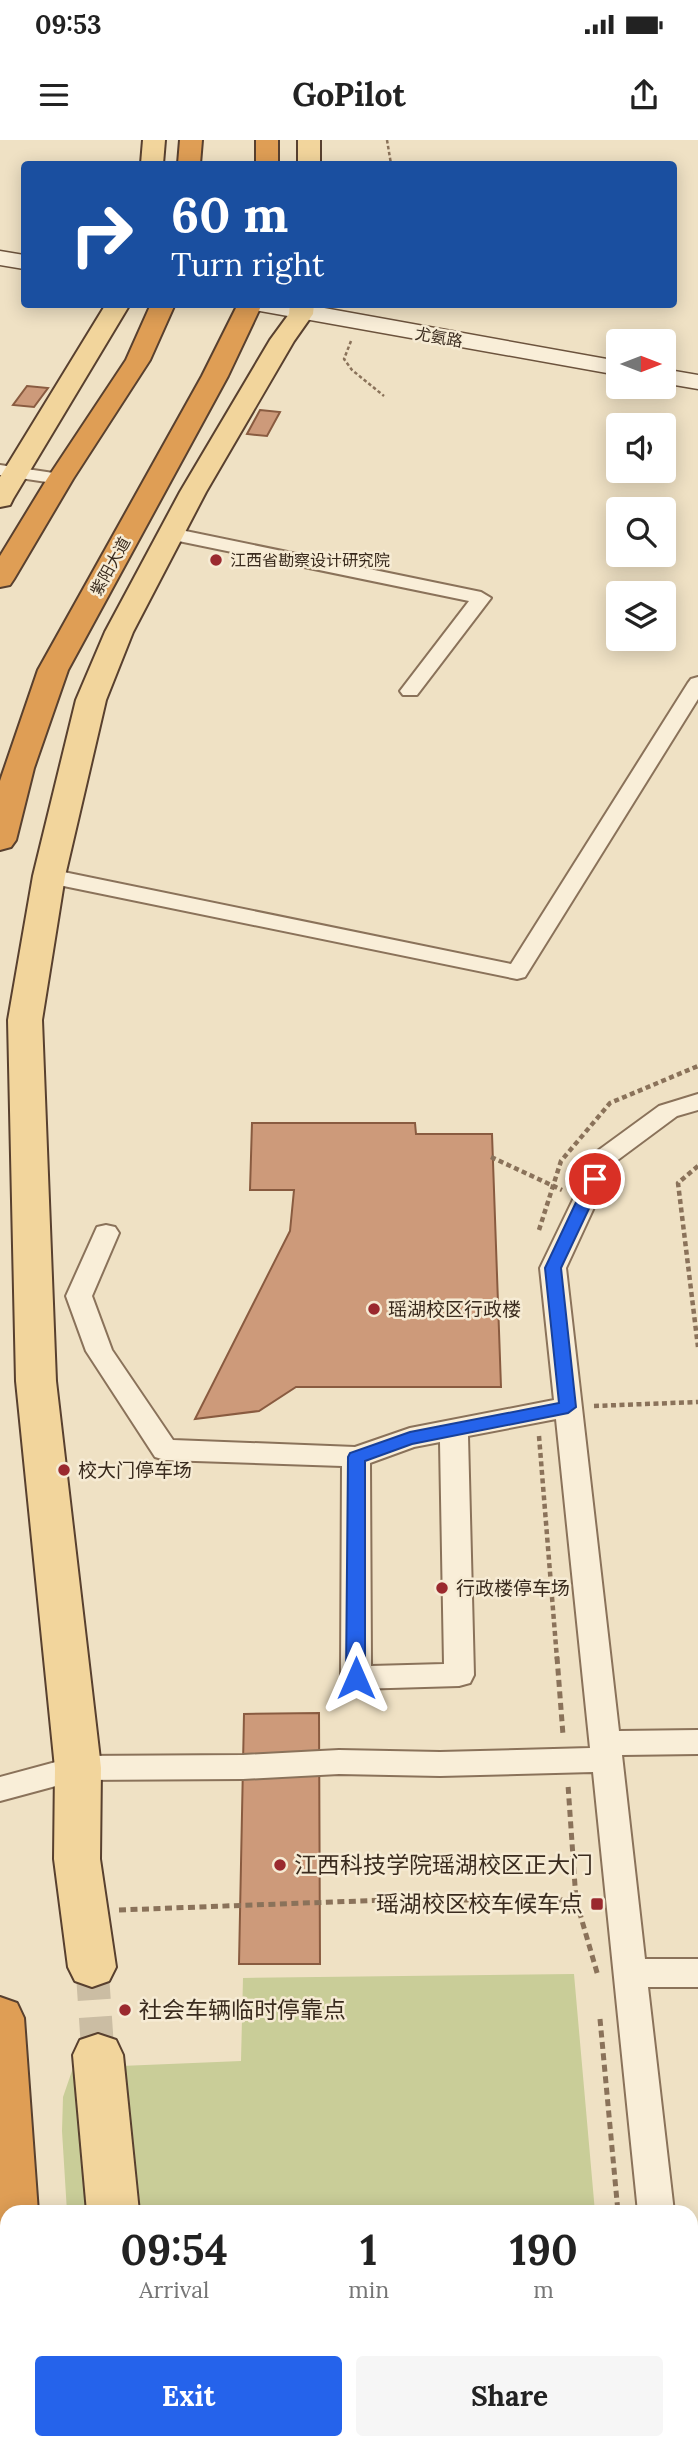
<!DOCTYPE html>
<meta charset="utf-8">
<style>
body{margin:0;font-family:Lora,"Noto Sans SC",serif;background:#f6f6f6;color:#222;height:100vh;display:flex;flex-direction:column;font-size:26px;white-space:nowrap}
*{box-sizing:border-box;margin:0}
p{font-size:23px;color:#767676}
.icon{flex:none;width:38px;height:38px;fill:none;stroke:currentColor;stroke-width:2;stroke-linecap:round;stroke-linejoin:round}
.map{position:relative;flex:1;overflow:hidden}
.sheet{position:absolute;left:0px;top:2065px;width:698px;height:245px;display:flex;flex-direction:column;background:#fff;border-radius:21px 21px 0 0;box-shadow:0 4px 18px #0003}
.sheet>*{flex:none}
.top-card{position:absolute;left:21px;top:21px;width:656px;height:147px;border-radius:7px;box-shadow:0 4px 18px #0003;background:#1a4fa0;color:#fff;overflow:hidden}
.needle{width:46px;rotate:90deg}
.tools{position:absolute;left:606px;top:189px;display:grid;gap:14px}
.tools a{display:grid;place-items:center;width:70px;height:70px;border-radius:7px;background:#fff;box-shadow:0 4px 18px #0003;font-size:35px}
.pin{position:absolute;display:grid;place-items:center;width:60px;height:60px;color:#fff;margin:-30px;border:4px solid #fff;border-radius:50%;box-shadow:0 2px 7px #0007}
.me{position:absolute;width:77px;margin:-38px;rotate:0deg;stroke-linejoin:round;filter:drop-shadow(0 0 5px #0008)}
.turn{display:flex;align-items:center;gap:24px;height:147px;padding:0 35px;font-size:32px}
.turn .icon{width:91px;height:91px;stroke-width:2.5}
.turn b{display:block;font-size:49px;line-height:60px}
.eta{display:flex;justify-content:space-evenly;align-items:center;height:119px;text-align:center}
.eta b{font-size:42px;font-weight:700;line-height:49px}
.action{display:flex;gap:14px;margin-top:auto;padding:14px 35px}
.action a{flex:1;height:80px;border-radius:7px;background:#2563eb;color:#fff;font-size:28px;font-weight:700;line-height:80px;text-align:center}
.action a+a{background:#f6f6f6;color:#222}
.status{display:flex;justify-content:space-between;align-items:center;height:49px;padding:0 35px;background:#fff;direction:ltr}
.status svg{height:19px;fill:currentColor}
header{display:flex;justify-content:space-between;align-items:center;height:91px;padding:0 35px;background:#fff;font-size:32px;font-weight:700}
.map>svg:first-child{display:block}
.green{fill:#c9cd98}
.building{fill:#cd9a7a;stroke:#895b40;stroke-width:2}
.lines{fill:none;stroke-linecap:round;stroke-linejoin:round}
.street-tunnel{stroke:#cbbda3;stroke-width:33;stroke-dasharray:33 17;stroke-linecap:butt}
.street-casing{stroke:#8a725a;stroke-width:4}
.secondary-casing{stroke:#6c533d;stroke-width:3}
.primary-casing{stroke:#58402f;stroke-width:4}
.highway-casing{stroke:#58402f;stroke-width:4}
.path-far2{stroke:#8a725a;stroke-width:2.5;stroke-dasharray:3.5 2.5;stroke-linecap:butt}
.path-far1{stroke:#8a725a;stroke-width:4.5;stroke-dasharray:5 3.5;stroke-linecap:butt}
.path{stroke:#8a725a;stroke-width:5;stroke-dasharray:7 4.5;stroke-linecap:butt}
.street{fill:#f9eed8;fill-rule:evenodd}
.secondary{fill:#f9eed8;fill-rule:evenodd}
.primary{fill:#f2d59c;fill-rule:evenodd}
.highway{fill:#df9e55;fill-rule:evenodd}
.route{fill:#2563eb;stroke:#184099;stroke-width:2}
.poi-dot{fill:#9a292e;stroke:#f6ebd4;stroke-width:2.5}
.labels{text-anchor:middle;stroke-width:5;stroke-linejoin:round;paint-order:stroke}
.far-street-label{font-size:16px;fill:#3a2b1e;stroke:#f6ebd4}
.far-poi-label{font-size:16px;fill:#3a2b1e;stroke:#f6ebd4;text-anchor:start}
.poi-label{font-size:19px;fill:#3a2b1e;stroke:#f6ebd4;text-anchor:start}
.near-poi-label{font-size:23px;fill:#3a2b1e;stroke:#f6ebd4;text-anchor:start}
</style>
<div class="status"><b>09:53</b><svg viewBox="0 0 49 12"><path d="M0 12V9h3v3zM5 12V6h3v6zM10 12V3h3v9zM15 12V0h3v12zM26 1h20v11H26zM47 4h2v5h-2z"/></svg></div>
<header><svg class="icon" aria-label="menu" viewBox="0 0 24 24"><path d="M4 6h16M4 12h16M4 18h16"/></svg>GoPilot<svg class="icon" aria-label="share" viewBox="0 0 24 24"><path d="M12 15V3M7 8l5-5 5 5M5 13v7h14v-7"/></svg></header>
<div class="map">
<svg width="698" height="2310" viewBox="0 0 698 2310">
<rect width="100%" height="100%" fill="#efe1c4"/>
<g class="green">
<polygon points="574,1834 595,2072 67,2072 62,1991 63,1957 73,1928 241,1921 243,1838"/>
<polygon points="85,2303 615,2303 616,2310 86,2310"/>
</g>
<g class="building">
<polygon points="27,246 48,248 34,267 13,265"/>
<polygon points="260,270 280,272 267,296 247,294"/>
<polygon points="252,983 415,983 416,994 492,994 501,1247 296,1247 259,1271 195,1279 290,1091 294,1050 250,1050"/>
<polygon points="319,1573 320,1824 239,1824 244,1574"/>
</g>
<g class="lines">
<polyline class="street-tunnel" points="92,1827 98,1915"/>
<g class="street-casing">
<g id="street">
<polygon points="0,325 60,334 69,339 60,344 0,335"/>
<polygon points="171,388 481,452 491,458 417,555 403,555 400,551 469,461 164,398 162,394"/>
<polygon points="698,537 698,559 525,837 517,839 49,743 41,741 38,736 41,731 49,729 511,824 688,543 691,539"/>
<path d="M698 954V970L677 976 615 1022 566 1128 619 1591 698 1590V1614L622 1615 645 1819H698V1847H648L674 2072H638L593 1632 440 1636 339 1634 243 1639 78 1640 0 1661V1637L78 1616 243 1615 339 1610 440 1612 590 1608 556 1279 468 1296 474 1535 470 1543 459 1546 356 1549 345 1546 341 1538 342 1326 165 1320 155 1317 86 1211 66 1156 97 1087 106 1085 115 1087 119 1093 92 1156 112 1210 173 1300 355 1307 410 1288 554 1260 540 1128 596 1012 659 966ZM440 1302 444 1524 371 1526 370 1323 414 1307Z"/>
<polygon points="691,2289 698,2299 698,2310 663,2310 662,2303 691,2303"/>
</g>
</g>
<g class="secondary-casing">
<g id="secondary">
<polygon points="0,111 24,115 24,129 0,125"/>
<polygon points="249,164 302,164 618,221 618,235 260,171 252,169"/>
<polygon points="663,229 698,235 698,249 663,243"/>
</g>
</g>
<g class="primary-casing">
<g id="primary">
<polygon points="143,0 165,0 163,24 141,24"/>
<rect x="298" y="0" width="22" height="24"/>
<polygon points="106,164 130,164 13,359 10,365 0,367 0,337"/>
<polygon points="290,164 314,164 313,174 294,201 206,352 133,492 106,560 65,736 42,880 56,1241 101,1628 100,1719 116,1827 109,1841 92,1847 75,1841 68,1827 54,1719 55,1628 16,1241 8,880 33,736 76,560 105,492 180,352 270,200 289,174"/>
<polygon points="98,1894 116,1900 123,1915 139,2072 87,2072 73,1915 80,1900"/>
<rect x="102" y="2303" width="56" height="7"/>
</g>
</g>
<g class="highway-casing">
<g id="highway">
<polygon points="180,0 202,0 200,24 178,24"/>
<rect x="256" y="0" width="22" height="24"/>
<polygon points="151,164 175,164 150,220 73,339 14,439 10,445 0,447 0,416 47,339 126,220"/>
<polygon points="238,164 262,164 228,236 68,530 34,628 16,700 11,707 0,710 0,641 38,530 202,236"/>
<polygon points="0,1857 17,1863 24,1878 38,2072 7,2072 7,2093 0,2091"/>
<polygon points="7,2284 7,2303 54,2303 54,2310 0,2310 0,2299"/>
</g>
</g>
<g class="path-far2">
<polyline points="387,0 391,24"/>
<polyline points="351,201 344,219 352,230 384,256"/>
</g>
<g class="path-far1">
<polyline points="491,1017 562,1050"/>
<polyline points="698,1026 678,1043 698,1207"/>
<polyline points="539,1090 561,1021 610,963 698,926"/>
<polyline points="594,1266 698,1262"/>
<polyline points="539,1296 557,1519"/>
</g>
<g class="path">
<polyline points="557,1517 563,1595"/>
<polyline points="576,1760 598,1836"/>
<polyline points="119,1770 386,1760 576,1760 568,1645"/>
<polyline points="600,1879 618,2072"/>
<polyline points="638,2303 639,2310"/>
</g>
<use href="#street" class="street"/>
<use href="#secondary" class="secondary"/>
<use href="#primary" class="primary"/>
<use href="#highway" class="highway"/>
</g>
<polygon class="route" points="595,1034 603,1039 561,1128 576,1267 568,1273 412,1304 365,1321 365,1538 362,1543 349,1543 346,1538 348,1317 350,1313 410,1292 559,1263 545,1128 587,1039"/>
<g class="poi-dot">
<circle cx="216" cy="420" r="7"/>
<circle cx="374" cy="1169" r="7"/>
<circle cx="64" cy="1330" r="7"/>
<circle cx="442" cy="1448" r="7"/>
<circle cx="280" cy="1725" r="7"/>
<rect x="590" y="1757" width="14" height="14" rx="3.5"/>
<circle cx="125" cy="1870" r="7"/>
</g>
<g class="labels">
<g class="far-street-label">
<text transform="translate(439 197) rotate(10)" y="6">尤氨路</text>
<text transform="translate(110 426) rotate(-61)" y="6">紫阳大道</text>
</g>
<g class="far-poi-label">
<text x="230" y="426">江西省勘察设计研究院</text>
</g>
<g class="poi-label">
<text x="388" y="1176">瑶湖校区行政楼</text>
<text x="78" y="1337">校大门停车场</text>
<text x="456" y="1455">行政楼停车场</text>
</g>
<g class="near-poi-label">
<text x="294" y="1733">江西科技学院瑶湖校区正大门</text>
<text x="583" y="1772" text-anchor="end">瑶湖校区校车候车点</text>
<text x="139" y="1878">社会车辆临时停靠点</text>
</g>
</g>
</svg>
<div class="tools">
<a><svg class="needle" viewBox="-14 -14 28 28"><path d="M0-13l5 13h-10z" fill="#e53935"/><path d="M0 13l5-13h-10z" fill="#767676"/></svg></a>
<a><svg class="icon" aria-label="sound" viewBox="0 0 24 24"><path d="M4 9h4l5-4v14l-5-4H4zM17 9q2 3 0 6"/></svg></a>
<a><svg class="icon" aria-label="search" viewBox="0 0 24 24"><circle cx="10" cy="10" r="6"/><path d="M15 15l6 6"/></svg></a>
<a><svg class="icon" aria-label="layers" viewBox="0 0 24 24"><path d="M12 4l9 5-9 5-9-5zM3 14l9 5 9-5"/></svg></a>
</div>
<div class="pin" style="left:595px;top:1039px;background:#d93025"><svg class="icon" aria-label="arrive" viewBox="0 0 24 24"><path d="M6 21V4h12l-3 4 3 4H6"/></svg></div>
<svg class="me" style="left:356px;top:1538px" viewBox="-20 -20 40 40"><path d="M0-17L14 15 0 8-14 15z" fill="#2563eb" stroke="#fff" stroke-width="4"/></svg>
<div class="top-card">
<div class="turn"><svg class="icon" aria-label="right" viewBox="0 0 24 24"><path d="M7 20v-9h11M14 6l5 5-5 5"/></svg><div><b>60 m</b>Turn right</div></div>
</div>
<section class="sheet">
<div class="eta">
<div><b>09:54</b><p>Arrival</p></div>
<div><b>1</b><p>min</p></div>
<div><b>190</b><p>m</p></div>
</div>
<div class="action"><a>Exit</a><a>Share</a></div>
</section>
</div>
